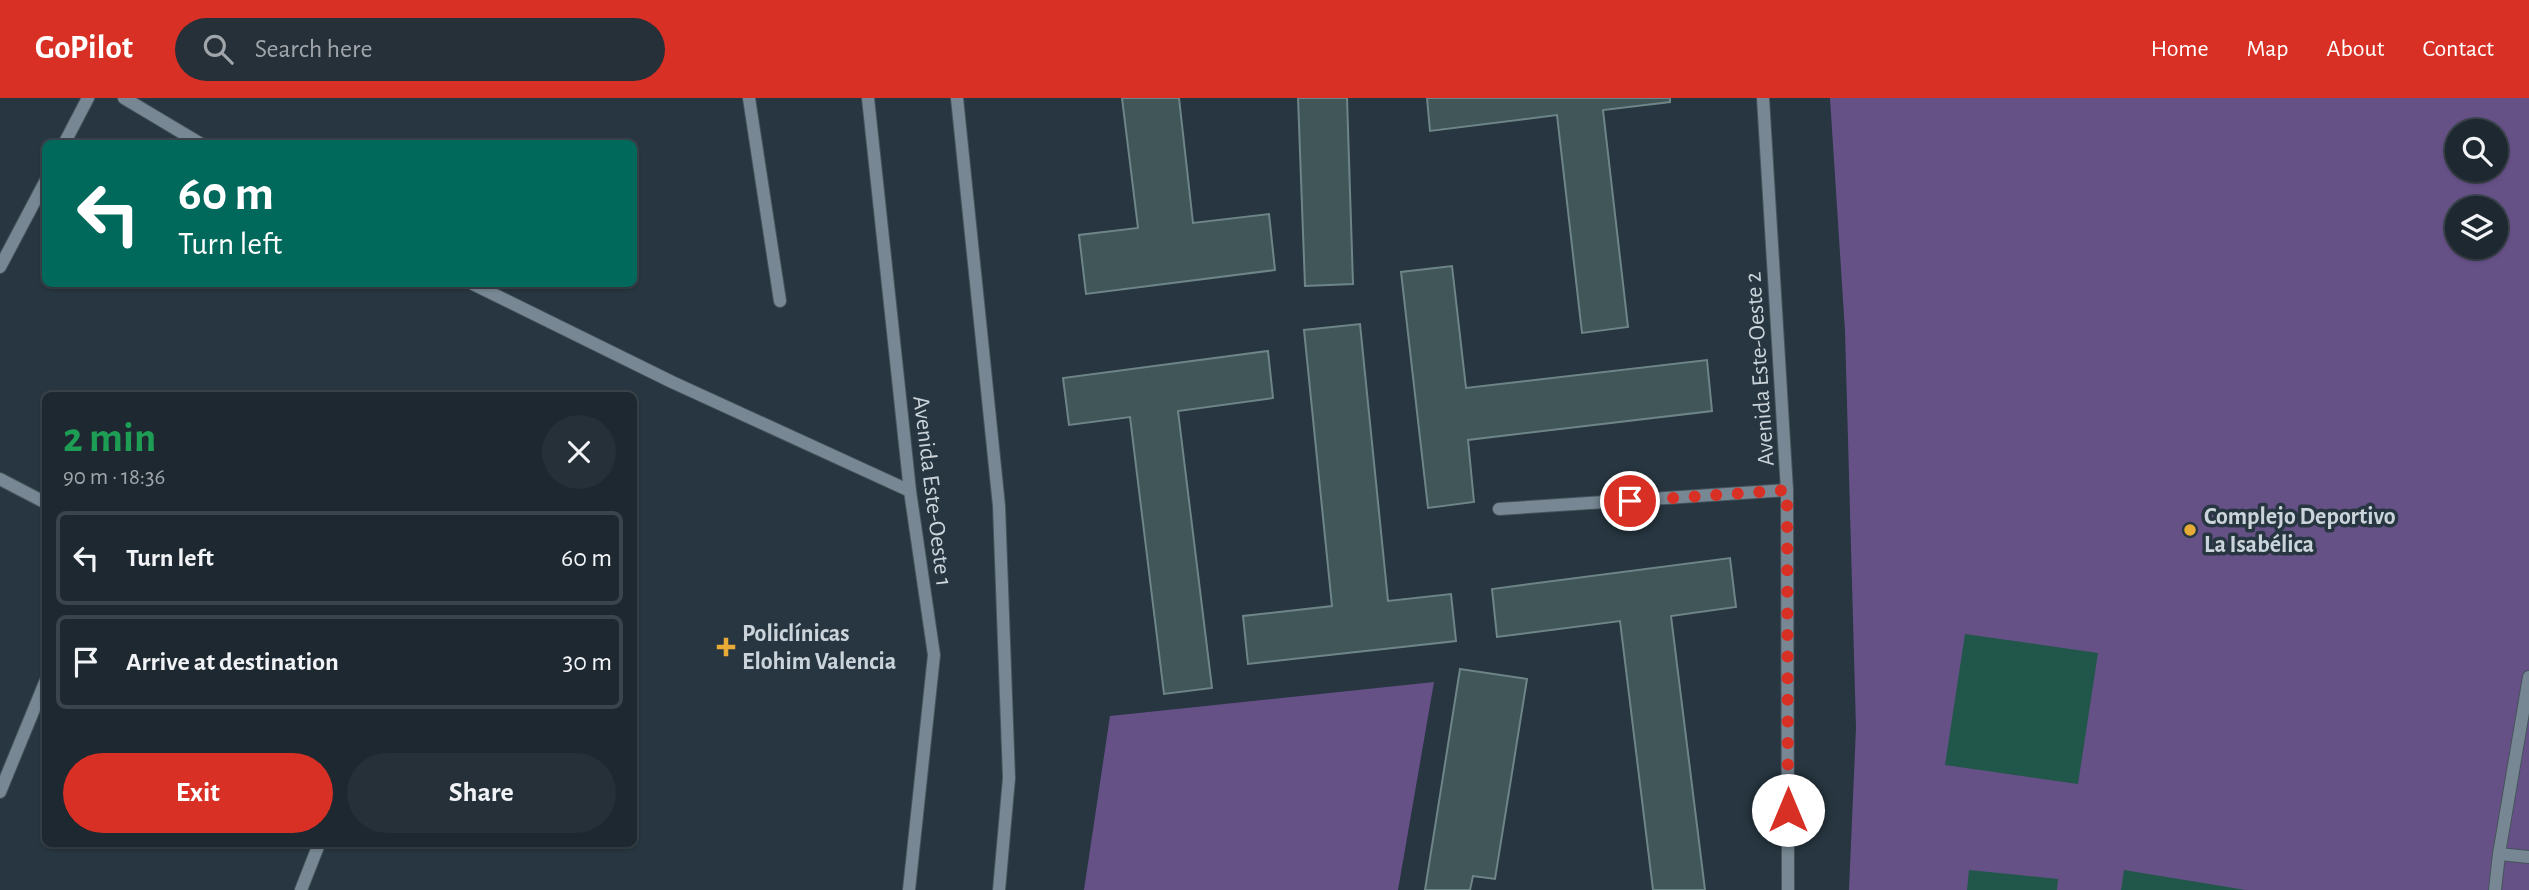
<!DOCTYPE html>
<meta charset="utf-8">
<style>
body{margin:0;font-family:"Alegreya Sans",sans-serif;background:#253038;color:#f1f3f6;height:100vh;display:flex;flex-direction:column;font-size:26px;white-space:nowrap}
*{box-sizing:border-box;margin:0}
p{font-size:23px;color:#a0a6ab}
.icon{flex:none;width:38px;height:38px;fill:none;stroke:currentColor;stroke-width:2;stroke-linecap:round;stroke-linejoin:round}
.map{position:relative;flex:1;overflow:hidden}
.drawer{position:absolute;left:42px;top:294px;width:595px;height:455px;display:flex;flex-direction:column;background:#1d2830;border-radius:10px;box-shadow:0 2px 5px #0004,0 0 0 2px #3b444c}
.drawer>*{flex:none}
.hud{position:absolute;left:42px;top:42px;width:595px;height:147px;border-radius:10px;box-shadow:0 2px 5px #0004,0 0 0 2px #3b444c;background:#00695c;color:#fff;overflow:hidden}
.fabs{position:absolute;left:2445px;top:21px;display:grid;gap:14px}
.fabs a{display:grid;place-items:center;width:63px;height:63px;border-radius:50%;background:#1d2830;box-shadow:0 2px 5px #0004,0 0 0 2px #3b444c;font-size:35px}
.pin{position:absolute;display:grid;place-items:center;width:60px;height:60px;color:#fff;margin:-30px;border:4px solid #fff;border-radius:50%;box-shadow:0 2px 7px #0007}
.me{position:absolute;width:77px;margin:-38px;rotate:0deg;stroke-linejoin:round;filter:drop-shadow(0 0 5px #0008)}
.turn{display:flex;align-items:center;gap:24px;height:147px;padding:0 21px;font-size:32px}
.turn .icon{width:91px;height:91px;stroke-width:2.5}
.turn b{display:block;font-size:49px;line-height:60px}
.round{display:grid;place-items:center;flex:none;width:74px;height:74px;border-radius:37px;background:#253038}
.summary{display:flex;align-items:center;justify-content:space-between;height:119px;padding:0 21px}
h1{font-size:42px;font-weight:700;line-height:52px;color:#1e9e55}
.cta{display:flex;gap:14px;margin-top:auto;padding:14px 21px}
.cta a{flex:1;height:80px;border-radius:42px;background:#d93025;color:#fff;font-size:28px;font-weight:700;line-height:80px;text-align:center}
.cta a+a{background:#253038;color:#f1f3f6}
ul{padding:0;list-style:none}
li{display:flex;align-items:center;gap:21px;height:94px;margin:0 14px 10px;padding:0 7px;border:4px solid #3b444c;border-radius:10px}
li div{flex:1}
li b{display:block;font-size:26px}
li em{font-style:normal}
header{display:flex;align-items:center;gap:42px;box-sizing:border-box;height:98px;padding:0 35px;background:#d93025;color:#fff}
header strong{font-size:33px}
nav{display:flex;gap:38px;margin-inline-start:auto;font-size:24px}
.search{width:490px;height:63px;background:#253038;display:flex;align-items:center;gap:18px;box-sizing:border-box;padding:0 24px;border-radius:38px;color:#a0a6ab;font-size:26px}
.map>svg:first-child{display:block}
.green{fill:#665187;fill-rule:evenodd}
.water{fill:#21574a}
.building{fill:#415659;stroke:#6e8588;stroke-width:2}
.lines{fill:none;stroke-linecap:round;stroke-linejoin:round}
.minor-casing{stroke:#47545c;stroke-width:14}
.minor{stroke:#778894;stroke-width:12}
.route{stroke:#d93025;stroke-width:12;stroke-dasharray:0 21.6}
.poi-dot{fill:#e8ab37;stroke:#273640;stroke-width:2.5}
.labels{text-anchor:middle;stroke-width:7;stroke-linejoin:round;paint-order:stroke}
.street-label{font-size:24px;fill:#cbd4da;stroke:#273640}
.poi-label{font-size:24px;font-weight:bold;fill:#cbd4da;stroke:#273640;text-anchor:start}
</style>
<header>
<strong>GoPilot</strong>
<div class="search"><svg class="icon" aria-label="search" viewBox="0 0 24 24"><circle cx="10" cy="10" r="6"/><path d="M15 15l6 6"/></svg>Search here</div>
<nav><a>Home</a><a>Map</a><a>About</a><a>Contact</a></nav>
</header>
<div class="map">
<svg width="2529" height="792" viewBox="0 0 2529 792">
<rect width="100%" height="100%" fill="#273640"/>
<g class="green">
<path d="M1830 0H2529V792H1849L1856 630 1845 233ZM2457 33H2496V72H2457ZM2457 110H2496V149H2457Z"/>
<polygon points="1434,584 1398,792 1084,792 1110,618"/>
</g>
<g class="water">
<polygon points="1965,536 2098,555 2078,686 1945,667"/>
<polygon points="1969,772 2058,781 2057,792 1967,792"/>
<polygon points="2124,772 2246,792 2121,792"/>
</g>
<g class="building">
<polygon points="1122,0 1179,0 1193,125 1269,116 1275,172 1086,196 1079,137 1138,130"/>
<polygon points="1298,0 1347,0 1353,186 1305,188"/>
<polygon points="1427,0 1670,0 1670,4 1603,12 1628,229 1582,235 1557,17 1430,33"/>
<polygon points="1452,168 1466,290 1707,262 1712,313 1468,342 1474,404 1428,410 1401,174"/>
<polygon points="1360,226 1388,503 1451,496 1456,543 1248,566 1243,518 1332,508 1304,232"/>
<polygon points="1268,253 1273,300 1178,313 1212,590 1164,596 1130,319 1069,327 1063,280"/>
<polygon points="1730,460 1736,509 1671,518 1705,792 1653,792 1620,523 1497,539 1492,491"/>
<polygon points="1460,571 1527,581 1495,781 1473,778 1470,792 1425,792"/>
</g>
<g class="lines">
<g class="minor-casing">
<g id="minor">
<polyline points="124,0 201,46"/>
<polyline points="749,0 780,203"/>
<polyline points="868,0 910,393 934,557 909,792"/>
<polyline points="957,0 999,408 1009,680 999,792"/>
<polyline points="1763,0 1787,392 1788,792"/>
<polyline points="64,46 88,0"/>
<polyline points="0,169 46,82"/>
<polyline points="473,186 672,284 910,393"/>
<polyline points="0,381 46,405"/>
<polyline points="1499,411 1787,392"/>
<polyline points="2529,579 2499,756 2529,759"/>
<polyline points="0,694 46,582"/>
<polyline points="301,792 319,746"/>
<polyline points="2495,792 2499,756"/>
</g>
</g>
<use href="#minor" class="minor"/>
</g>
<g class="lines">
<polyline class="route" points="1630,403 1787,392 1788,712"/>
</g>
<g class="poi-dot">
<circle cx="2190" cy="432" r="7"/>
<path d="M722.5 538.5h7v7h7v7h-7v7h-7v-7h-7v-7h7z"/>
</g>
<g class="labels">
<g class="street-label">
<text transform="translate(1759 271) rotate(-94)" y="8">Avenida Este-Oeste 2</text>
<text transform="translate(933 393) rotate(83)" y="8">Avenida Este-Oeste 1</text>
</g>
<g class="poi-label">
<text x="2204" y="426">Complejo Deportivo<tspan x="2204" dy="28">La Isabélica</tspan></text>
<text x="742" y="543">Policlínicas<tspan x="742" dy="28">Elohim Valencia</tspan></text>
</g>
</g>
</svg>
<div class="fabs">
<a><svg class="icon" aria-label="search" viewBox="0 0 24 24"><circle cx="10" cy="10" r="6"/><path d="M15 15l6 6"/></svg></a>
<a><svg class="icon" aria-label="layers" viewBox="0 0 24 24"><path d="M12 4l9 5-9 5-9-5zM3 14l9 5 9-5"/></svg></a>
</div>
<div class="pin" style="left:1630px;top:403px;background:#d93025"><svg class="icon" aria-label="arrive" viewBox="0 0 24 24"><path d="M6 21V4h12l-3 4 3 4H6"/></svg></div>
<svg class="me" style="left:1788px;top:712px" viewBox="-20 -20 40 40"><circle r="19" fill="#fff"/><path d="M0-13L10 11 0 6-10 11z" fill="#d93025"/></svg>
<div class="hud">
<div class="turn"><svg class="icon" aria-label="left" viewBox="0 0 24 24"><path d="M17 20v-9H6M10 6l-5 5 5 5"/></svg><div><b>60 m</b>Turn left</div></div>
</div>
<section class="drawer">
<div class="summary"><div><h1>2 min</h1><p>90 m · 18:36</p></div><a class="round"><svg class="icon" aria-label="close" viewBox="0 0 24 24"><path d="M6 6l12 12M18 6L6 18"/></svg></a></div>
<ul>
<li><svg class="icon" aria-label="left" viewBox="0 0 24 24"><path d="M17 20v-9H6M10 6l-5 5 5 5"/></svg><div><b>Turn left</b></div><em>60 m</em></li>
<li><svg class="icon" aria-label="arrive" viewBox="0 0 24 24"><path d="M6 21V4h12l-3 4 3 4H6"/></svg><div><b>Arrive at destination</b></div><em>30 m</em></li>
</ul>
<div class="cta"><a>Exit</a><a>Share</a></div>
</section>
</div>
